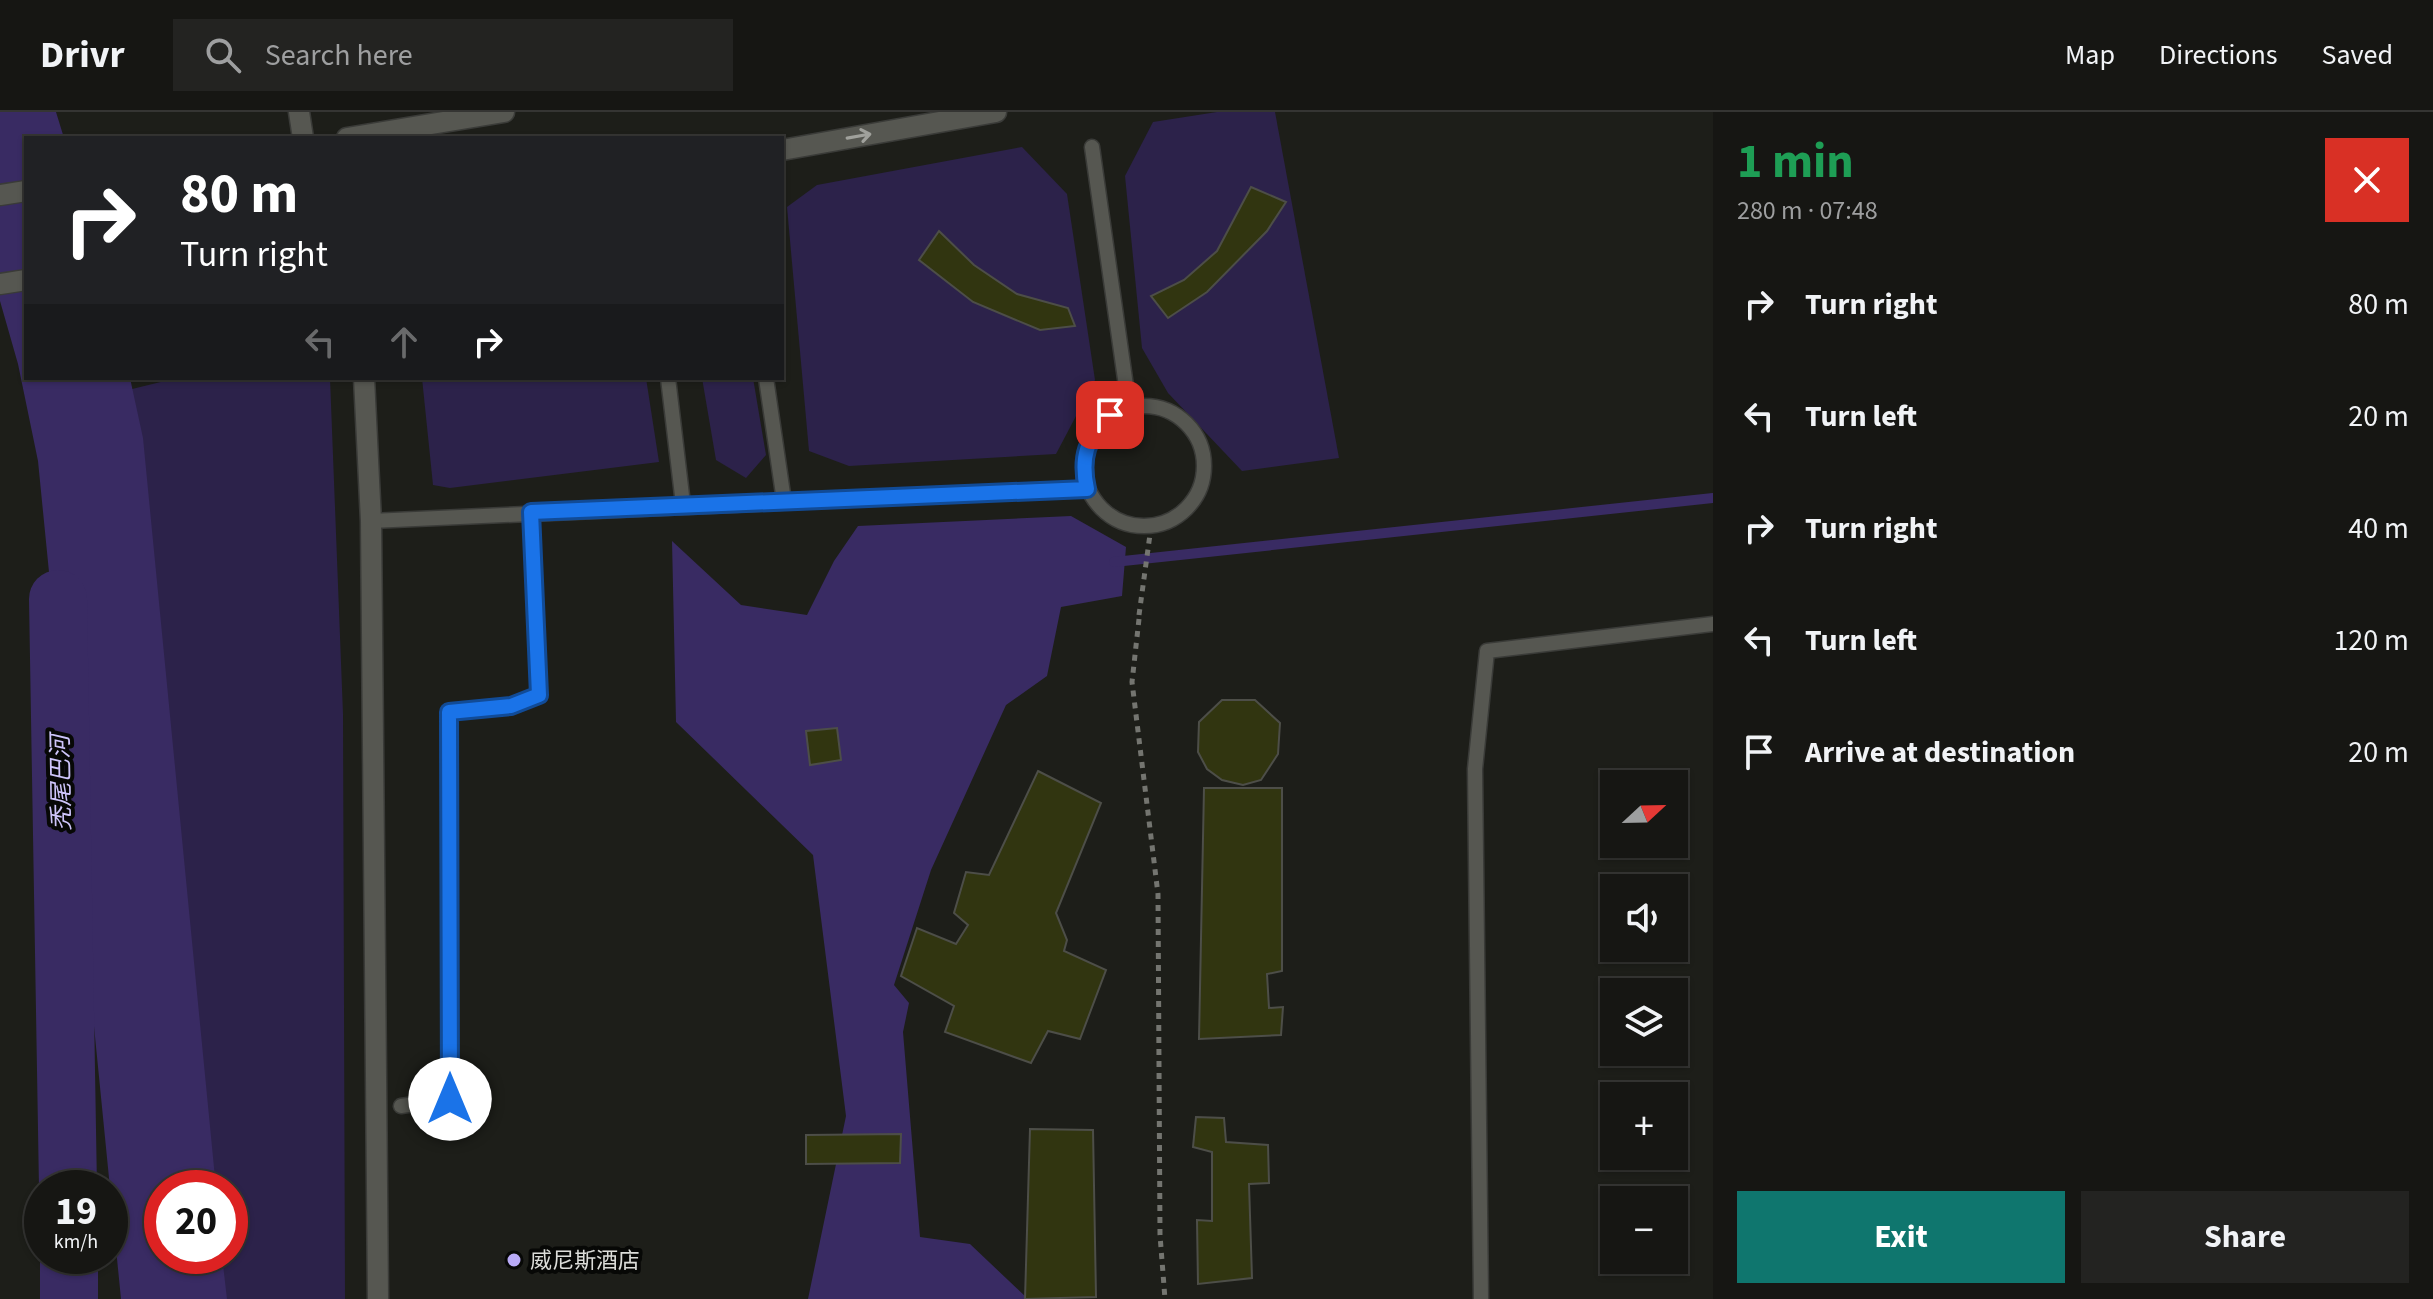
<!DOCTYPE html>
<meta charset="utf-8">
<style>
body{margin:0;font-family:"Source Sans 3","Noto Sans SC",sans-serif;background:#232321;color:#f1f3f6;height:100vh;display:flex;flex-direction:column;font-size:30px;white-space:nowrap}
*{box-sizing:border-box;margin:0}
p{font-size:26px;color:#9e9fa0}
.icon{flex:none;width:44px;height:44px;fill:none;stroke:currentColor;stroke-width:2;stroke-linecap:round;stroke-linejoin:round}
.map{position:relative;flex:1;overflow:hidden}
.panel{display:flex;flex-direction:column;background:#161613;width:720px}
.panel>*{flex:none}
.hud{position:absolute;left:24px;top:24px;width:760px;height:244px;border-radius:0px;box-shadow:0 2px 6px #0004,0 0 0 2px #353533;background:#202124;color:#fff;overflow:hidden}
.needle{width:52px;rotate:68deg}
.controls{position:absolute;left:1600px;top:658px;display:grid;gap:16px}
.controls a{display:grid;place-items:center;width:88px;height:88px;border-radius:0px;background:#161613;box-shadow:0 2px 6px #0004,0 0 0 2px #353533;font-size:40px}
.speed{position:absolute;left:24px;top:1058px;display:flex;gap:16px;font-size:40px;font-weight:700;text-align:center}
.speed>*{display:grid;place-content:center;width:104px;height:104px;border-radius:50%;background:#161613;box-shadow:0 2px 6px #0004,0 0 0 2px #353533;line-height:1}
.speed small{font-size:20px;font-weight:400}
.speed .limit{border:12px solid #d22;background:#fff;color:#111}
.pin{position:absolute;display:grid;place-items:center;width:68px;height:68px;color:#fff;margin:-34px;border-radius:16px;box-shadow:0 4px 12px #0006}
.me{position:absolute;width:88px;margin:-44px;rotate:0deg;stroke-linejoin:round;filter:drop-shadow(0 0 6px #0008)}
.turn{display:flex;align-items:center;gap:28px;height:168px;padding:0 24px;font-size:36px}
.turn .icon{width:104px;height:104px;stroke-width:2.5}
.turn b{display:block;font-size:56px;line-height:68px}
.lanes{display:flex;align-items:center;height:76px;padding:0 24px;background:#0003;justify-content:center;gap:40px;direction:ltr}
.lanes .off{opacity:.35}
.round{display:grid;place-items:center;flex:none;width:84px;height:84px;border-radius:0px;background:#232321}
.headline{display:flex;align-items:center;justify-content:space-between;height:136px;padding:0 24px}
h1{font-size:48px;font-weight:700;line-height:60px;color:#1e9e55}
.action{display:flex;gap:16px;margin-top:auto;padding:16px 24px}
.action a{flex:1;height:92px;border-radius:0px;background:#0f766e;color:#fff;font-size:32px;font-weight:700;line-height:92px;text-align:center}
.action a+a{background:#232321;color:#f1f3f6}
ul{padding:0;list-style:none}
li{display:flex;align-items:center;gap:24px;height:112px;padding:0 24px}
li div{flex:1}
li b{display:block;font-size:30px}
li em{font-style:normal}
header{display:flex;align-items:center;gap:48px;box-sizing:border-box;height:112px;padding:0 40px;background:#161613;border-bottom:2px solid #353533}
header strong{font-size:38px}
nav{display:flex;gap:44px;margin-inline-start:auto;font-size:28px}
.search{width:560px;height:72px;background:#232321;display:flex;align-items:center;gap:20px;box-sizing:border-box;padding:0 28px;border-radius:0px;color:#9e9fa0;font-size:30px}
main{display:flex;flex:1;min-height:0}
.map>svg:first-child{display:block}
.green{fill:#2c224a;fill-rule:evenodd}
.water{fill:#392b63}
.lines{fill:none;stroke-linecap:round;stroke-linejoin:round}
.stream{stroke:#392b63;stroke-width:10}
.river{stroke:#392b63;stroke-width:58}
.building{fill:#313510;stroke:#4d4e48;stroke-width:2}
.service-casing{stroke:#3a3b38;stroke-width:17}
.minor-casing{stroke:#3a3b38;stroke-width:23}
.secondary-casing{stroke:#3a3b38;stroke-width:23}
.path{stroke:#747570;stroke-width:5;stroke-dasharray:6 6;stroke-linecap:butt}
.service{stroke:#565751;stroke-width:14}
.minor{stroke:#565751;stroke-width:20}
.secondary{stroke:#565751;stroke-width:20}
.oneway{stroke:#a0a19c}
.route-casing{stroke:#114b97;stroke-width:20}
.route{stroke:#1a73e8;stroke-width:14}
.poi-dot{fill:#b9abf7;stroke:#070806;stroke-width:3}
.labels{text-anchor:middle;stroke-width:8;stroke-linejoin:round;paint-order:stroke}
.poi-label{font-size:22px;fill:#dcddd9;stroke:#070806;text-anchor:start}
.water-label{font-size:24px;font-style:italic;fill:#cec5fa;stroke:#070806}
</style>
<header>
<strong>Drivr</strong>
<div class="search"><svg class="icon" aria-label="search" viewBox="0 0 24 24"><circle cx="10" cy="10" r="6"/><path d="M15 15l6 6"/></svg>Search here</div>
<nav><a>Map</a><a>Directions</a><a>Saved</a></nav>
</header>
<main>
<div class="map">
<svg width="1713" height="1187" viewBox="0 0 1713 1187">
<rect width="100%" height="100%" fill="#1d1e19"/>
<g class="green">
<polygon points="1217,0 1275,0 1339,346 1242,359 1168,281 1142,236 1125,64 1153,10"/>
<polygon points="1022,35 1067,82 1095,268 1056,342 849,354 809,339 787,95 817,73"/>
<path d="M177 266H330L343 602 345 1187H149L128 278ZM162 1076H230V1144H162Z"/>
<polygon points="422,266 646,266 659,350 450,376 433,373"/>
<polygon points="702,266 753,266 766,343 746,366 716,348"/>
</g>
<g class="water">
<polygon points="0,0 56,0 64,26 26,26 26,266 130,266 143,326 216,1076 162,1076 162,1144 222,1144 227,1187 121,1187 38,349 18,252 0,189"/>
<polygon points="1071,404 1126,435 1122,484 1061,495 1047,564 1006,593 931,758 894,873 909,891 903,920 920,1125 970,1132 1028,1187 808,1187 846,1004 813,743 676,610 672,429 741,493 807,503 834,449 858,414"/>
</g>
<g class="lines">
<polyline class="stream" points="1114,450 1713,386"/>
<g class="river">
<polyline points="58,487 68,1076"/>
<polyline points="69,1144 69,1187"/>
</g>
</g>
<g class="building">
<polygon points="1251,75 1286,90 1267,119 1207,180 1168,206 1151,184 1184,168 1217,139"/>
<polygon points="939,119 974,153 1017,182 1068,196 1075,214 1040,218 973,190 919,148"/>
<polygon points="1222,588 1255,588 1280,611 1278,642 1261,668 1243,673 1222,668 1207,657 1198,640 1199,610"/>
<polygon points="837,616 841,648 810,653 806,619"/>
<polygon points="1038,659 1101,691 1056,801 1067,828 1064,839 1106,858 1080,927 1048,919 1031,951 945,920 954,894 901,864 917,816 956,832 968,813 954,801 966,760 989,763"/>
<polygon points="1204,676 1282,676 1282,859 1267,862 1269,896 1283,895 1281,923 1199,927"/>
<polygon points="1196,1005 1224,1006 1226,1030 1268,1033 1269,1071 1249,1072 1252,1166 1198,1172 1197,1108 1212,1109 1212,1040 1193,1035"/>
<polygon points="1030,1017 1093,1018 1096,1185 1025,1187"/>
<polygon points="901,1022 900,1051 806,1052 806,1023"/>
</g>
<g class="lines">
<g class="service-casing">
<g id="service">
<polyline points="1092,35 1129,295"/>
<polyline points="668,266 683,392"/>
<polyline points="766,266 784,389"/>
<circle cx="1144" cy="354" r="60"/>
<polyline points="371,409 1087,377"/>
<polyline points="401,994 450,987 449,600 511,594 539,583 531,400"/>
<polyline points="1481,1187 1475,657 1487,539 1713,512"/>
</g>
</g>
<g class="minor-casing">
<g id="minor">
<polyline points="299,0 303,26"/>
<polyline points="364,266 371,409 378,1187"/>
</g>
</g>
<g class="secondary-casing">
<g id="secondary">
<polyline points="347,26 504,0"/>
<polyline points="782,38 996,0"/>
<polyline points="0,83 26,79"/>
<polyline points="0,172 26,168"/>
</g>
</g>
<g class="path">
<polyline points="1139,503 1151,415"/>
<polyline points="1139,507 1132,570 1158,782 1160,1123 1165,1187"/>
</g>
<use href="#service" class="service"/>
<use href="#minor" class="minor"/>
<use href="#secondary" class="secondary"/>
</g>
<defs><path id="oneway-shaft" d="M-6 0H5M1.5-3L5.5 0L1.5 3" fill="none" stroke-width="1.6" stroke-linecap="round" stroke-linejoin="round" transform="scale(2)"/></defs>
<use class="oneway" href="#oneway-shaft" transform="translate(859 24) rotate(-10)"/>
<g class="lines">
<g class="route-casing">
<path id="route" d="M450 987 449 600 511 594 539 583 531 400 1087 377C1080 345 1087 326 1110 303"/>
</g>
<use href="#route" class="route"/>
</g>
<circle class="poi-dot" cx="514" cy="1148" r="8"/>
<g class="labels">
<g class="poi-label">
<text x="530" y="1156">威尼斯酒店</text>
</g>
<g class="water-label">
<text transform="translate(61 671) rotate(-91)" y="8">秃尾巴河</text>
</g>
</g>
</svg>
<div class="controls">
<a><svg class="needle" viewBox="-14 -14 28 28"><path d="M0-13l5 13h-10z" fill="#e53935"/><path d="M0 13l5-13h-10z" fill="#9e9fa0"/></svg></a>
<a><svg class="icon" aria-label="sound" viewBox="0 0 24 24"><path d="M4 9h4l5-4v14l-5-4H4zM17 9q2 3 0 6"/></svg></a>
<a><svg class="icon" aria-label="layers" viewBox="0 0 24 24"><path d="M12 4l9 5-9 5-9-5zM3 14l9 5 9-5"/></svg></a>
<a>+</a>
<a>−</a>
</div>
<div class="speed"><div>19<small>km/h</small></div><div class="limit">20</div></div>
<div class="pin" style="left:1110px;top:303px;background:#d93025"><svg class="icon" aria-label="arrive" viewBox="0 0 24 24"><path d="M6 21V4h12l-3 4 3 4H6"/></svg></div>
<svg class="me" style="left:450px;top:987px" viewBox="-20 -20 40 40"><circle r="19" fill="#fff"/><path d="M0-13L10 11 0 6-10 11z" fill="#1a73e8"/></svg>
<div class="hud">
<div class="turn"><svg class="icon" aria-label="right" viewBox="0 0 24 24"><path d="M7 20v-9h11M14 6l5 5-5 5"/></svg><div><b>80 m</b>Turn right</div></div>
<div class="lanes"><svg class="icon off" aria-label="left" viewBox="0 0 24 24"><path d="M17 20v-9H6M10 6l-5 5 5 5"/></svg><svg class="icon off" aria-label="ahead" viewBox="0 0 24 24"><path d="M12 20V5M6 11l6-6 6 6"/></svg><svg class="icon" aria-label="right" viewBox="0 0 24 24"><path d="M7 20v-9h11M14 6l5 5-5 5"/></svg></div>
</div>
</div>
<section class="panel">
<div class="headline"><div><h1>1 min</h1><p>280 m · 07:48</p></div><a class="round" style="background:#d93025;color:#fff"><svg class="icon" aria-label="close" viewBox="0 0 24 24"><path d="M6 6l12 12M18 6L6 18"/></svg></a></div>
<ul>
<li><svg class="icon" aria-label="right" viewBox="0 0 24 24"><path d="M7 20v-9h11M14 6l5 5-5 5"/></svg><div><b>Turn right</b></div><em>80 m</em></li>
<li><svg class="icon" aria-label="left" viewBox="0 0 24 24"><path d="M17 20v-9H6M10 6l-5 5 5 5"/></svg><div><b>Turn left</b></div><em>20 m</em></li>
<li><svg class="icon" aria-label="right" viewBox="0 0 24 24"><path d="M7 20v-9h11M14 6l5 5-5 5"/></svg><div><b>Turn right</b></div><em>40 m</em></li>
<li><svg class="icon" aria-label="left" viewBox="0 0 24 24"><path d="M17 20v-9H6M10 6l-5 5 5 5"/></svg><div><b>Turn left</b></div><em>120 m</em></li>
<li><svg class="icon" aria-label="arrive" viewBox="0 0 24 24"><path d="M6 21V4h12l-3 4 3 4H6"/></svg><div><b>Arrive at destination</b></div><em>20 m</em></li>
</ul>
<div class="action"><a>Exit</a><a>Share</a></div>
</section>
</main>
